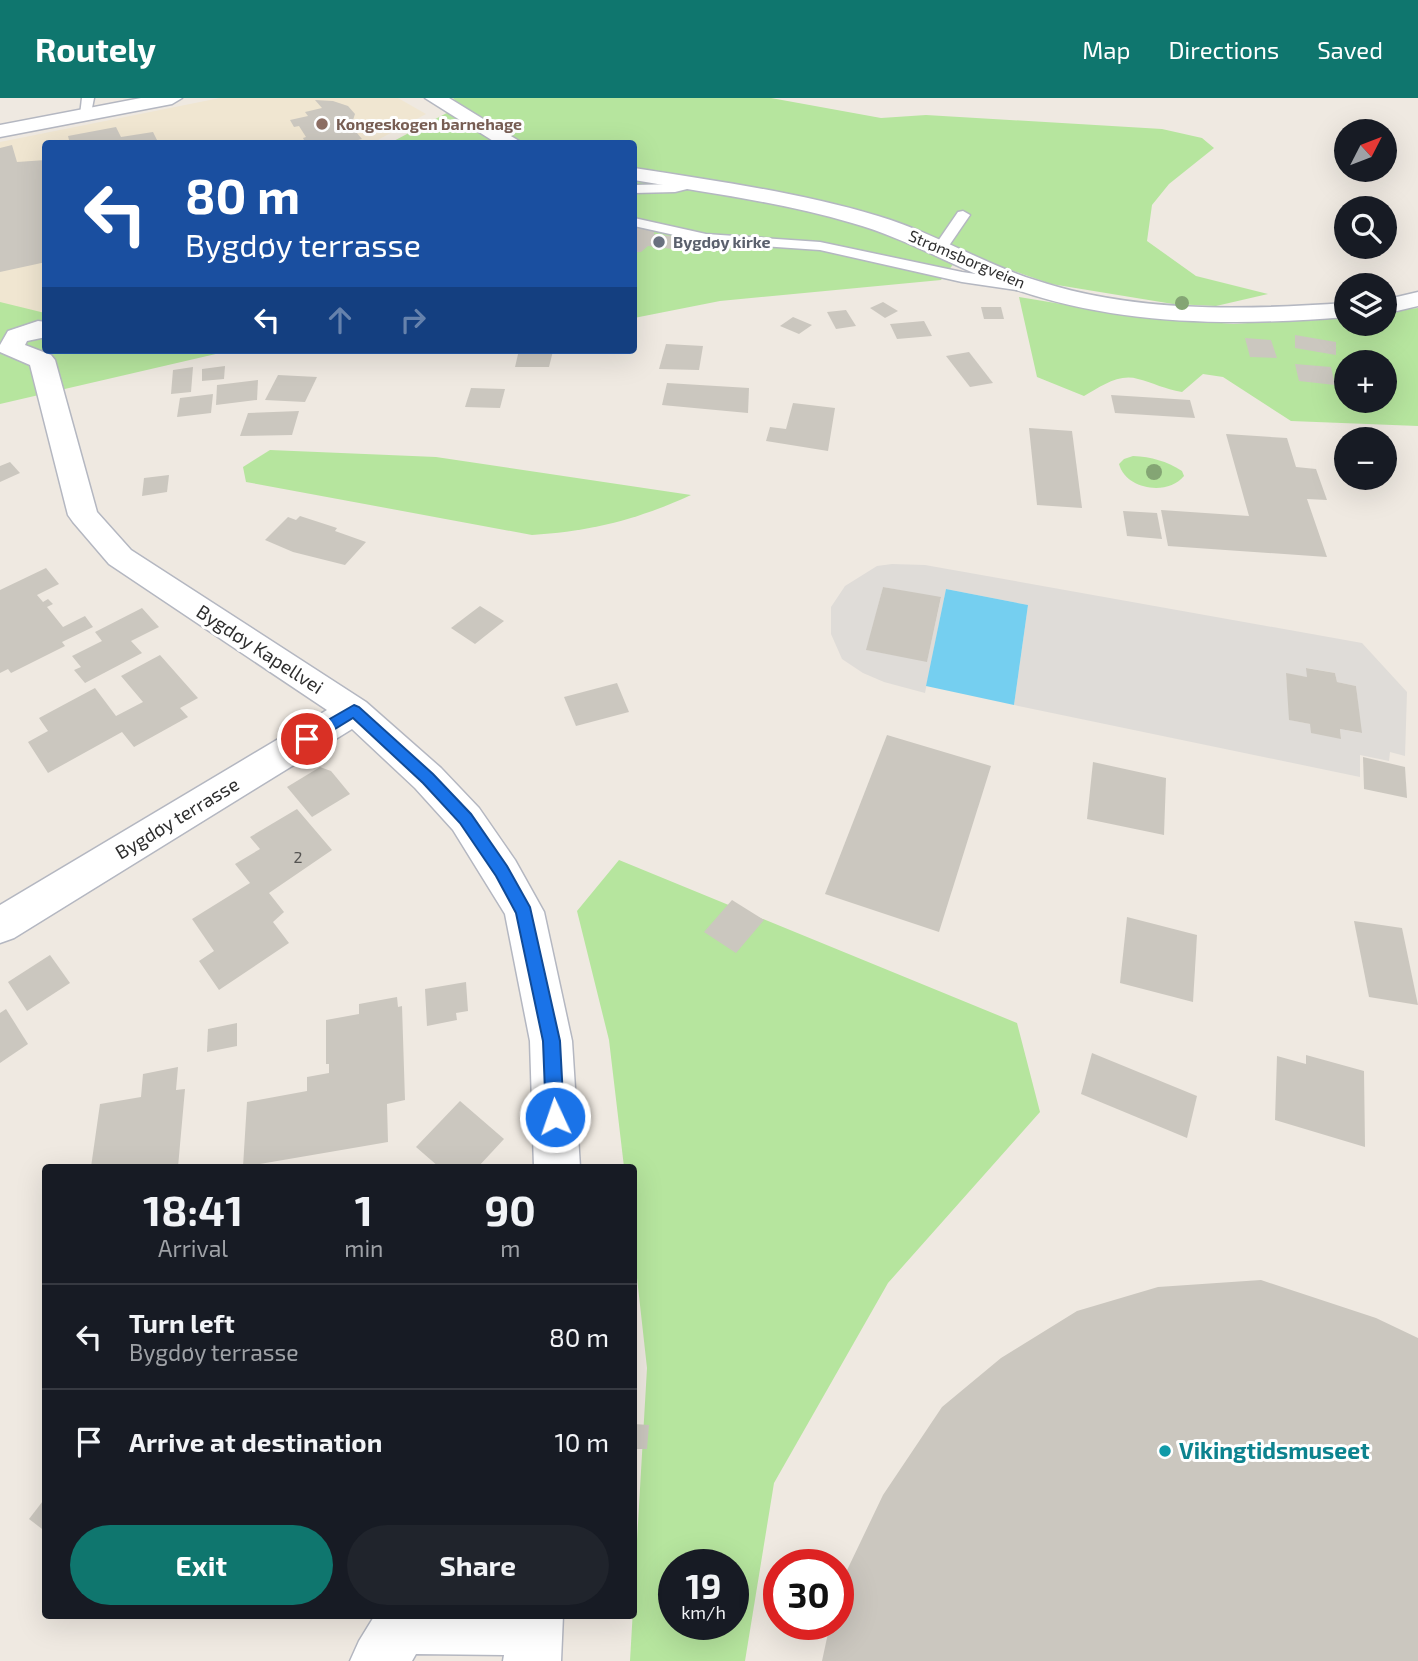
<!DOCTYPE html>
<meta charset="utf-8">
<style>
body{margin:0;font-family:"Exo 2",sans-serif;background:#20242c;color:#f1f3f6;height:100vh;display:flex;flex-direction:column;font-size:26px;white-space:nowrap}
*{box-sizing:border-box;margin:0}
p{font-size:23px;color:#9ea1a6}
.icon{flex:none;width:38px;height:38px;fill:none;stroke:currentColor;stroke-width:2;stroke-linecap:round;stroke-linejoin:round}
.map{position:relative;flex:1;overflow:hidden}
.details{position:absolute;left:42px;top:1066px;width:595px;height:455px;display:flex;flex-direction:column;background:#171b24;border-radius:7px;box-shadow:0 7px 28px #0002}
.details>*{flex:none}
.banner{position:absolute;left:42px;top:42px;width:595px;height:214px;border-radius:7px;box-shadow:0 7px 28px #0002;background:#1a4fa0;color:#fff;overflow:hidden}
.needle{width:46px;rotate:48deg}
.fabs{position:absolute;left:1334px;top:21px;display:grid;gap:14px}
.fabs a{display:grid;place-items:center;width:63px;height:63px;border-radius:50%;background:#171b24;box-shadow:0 7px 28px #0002;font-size:35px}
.speed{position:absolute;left:658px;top:1451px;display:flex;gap:14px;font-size:35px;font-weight:700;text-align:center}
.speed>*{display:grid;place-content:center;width:91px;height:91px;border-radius:50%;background:#171b24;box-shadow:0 7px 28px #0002;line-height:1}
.speed small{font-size:18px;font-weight:400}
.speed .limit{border:10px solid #d22;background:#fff;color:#111}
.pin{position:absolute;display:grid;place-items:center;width:60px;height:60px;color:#fff;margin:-30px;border:4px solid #fff;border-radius:50%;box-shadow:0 2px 7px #0007}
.me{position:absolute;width:77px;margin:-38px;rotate:357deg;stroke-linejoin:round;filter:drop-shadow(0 0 5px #0008)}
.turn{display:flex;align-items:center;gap:24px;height:147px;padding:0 28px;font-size:32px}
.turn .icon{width:91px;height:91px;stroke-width:2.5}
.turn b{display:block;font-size:49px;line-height:60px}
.lanes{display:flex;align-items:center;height:66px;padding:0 28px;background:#0003;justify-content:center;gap:35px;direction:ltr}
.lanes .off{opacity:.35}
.eta{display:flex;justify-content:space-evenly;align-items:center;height:119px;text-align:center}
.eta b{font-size:42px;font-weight:700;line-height:49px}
.action{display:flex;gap:14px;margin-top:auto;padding:14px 28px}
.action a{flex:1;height:80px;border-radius:42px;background:#0f766e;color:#fff;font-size:28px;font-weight:700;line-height:80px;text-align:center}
.action a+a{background:#20242c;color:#f1f3f6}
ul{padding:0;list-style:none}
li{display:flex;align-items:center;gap:21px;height:105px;padding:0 28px;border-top:2px solid #363941}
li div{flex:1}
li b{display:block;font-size:26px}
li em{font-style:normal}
header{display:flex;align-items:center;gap:42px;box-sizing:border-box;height:98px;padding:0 35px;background:#0f766e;color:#fff}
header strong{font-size:33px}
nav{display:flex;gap:38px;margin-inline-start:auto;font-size:24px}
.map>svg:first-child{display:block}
.education{fill:#f0e6d1}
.green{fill:#b6e59e;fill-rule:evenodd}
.plaza{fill:#dfdcd8;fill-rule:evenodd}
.water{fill:#75cff0}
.building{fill:#cbc7bf}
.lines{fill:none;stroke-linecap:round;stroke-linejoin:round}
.service-casing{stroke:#b4b7c1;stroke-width:3}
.minor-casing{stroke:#b4b7c1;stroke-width:3}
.tertiary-casing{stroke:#b4b7c1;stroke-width:3}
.service{fill:#fff;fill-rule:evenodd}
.minor{fill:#fff;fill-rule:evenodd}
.tertiary{fill:#fff;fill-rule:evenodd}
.tree{fill:#84a574}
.route{fill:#1a73e8;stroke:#114b97;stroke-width:2}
.education-dot{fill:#8d6e63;stroke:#fff;stroke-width:2.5}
.worship-dot{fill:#6b7280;stroke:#fff;stroke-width:2.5}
.culture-dot{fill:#0f9aa8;stroke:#fff;stroke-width:2.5}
.labels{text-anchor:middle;stroke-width:6;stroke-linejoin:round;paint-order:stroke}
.far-education-label{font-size:16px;font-weight:bold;fill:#785e54;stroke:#fff;text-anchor:start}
.far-worship-label{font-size:16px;font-weight:bold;fill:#5b616d;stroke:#fff;text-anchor:start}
.far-street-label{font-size:16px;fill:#2e2e2e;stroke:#fff}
.number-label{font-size:16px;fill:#555452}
.street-label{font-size:19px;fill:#2e2e2e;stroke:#fff}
.near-culture-label{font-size:23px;font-weight:bold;fill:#0d838f;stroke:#fff;text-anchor:start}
</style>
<header>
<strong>Routely</strong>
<nav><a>Map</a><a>Directions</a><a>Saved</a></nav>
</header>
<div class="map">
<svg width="1418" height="1563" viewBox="0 0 1418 1563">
<rect width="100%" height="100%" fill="#efe9e1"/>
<polygon class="education" points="220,0 398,0 426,16 372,45 46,46 45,219 0,232 0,44"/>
<g class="green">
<polygon points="453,0 771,0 881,20 926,17 1162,31 1202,40 1214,50 1169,86 1152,107 1147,143 1196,178 1268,196 1216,208 1173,206 1051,186 962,155 941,182 720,203 634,220 634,46 388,46 460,8"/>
<path d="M1019 199 1134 218 1234 226 1346 218V226H1384V214L1418 210V328L1291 323 1223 279 1203 276 1182 294C1164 291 1154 285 1138 281 1119 275 1100 289 1084 298L1037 279ZM1346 264H1384V303H1346Z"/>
<polygon points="0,204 45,215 46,252 233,252 0,306"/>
<path d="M270 352 436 359 691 397C636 422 592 433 532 437L246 384 243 369Z"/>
<path d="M1133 358C1152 359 1166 363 1182 373L1184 378C1168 398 1126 392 1119 366L1124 361Z"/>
<path d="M619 762 1017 925 1040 1014 888 1185 774 1385 745 1563H630L647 1270 634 1153V1069H624L609 942 577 813ZM674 1466H733V1526H674Z"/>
</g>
<path class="plaza" d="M892 466 925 467 1362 545 1407 594 1405 658 1390 654 1389 663 1360 657V679L1014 607 1028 507 946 491 925 595 884 584 863 575 842 561 831 536V509L845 488 877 468ZM883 489 941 500 927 563 867 552ZM1307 570 1335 575 1337 584 1356 588 1361 635 1340 631 1341 640 1310 626 1290 622 1286 576 1307 579Z"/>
<polygon class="water" points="946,491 1028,507 1014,607 926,588"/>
<g class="building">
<polygon points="315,2 333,3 348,8 355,16 351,28 362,41 342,46 306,46 303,40 306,39 299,28 294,29 290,22 308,18 305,14 322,10"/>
<polygon points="116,29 121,39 153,34 159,46 70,46 68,38"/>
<polygon points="12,47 17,64 46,62 46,133 43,134 46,164 0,174 0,50"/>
<polygon points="634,126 654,130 654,136 685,140 680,152 648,148 641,154 634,154"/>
<polygon points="883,204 898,213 885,220 870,210"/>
<polygon points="981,209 1001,209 1004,221 984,221"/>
<polygon points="846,212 856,228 836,231 827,214"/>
<polygon points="793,219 812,227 799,236 780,228"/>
<polygon points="924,223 932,238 897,241 890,226"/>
<polygon points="1295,237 1336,244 1336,257 1295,250"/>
<polygon points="1245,240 1271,242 1277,260 1250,259"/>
<polygon points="666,246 703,248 699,272 659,271"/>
<polygon points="519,252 553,253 549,269 515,269"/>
<polygon points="969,254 993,285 970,289 946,258"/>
<polygon points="1295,266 1331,269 1335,287 1299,283"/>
<polygon points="225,268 224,281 202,283 202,271"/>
<polygon points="193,269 191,294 171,296 173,272"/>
<polygon points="278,277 317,279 305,304 265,302"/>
<polygon points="258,282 257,302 216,307 217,287"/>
<polygon points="667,285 749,290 748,315 662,307"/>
<polygon points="471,290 505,291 500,310 465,309"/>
<polygon points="213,296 211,315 177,319 180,300"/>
<polygon points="1111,297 1190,302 1195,320 1115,315"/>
<polygon points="793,305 835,310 828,353 766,343 770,329 786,331"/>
<polygon points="299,313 292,337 240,338 248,315"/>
<polygon points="1029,330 1072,333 1082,410 1037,407"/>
<polygon points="1226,336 1287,340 1296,369 1316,371 1327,402 1307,401 1327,459 1168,448 1161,412 1249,418"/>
<polygon points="10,364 20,375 0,384 0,368"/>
<polygon points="169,377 167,394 142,398 144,380"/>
<polygon points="1123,413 1157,415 1162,441 1127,438"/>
<polygon points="300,418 337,430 335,433 366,444 345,467 293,454 265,442 288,419 296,422"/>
<polygon points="46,470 59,486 37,497 43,504 48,501 53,506 47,509 63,529 85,518 93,529 62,544 65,548 11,575 8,571 0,575 0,492"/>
<polygon points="883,489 941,499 927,564 866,552"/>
<polygon points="480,508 504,523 475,546 451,530"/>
<polygon points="142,510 159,529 131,543 142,555 85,585 74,572 81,569 72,558 102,543 95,534"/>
<polygon points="160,557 198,600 180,610 188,619 134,649 122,634 48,675 28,644 48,633 39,620 95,590 116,618 143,604 121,578"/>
<polygon points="1306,570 1335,575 1337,584 1356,588 1362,635 1340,631 1341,641 1311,635 1310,626 1289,622 1286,575 1307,579"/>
<polygon points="617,585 629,614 576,628 564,599"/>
<polygon points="887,637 991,668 939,834 825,796"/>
<polygon points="1363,659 1405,669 1407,700 1364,691"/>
<polygon points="1093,664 1166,680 1164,737 1087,721"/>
<polygon points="320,669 331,673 350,696 312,719 287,689"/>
<polygon points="297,711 332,752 269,795 284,814 273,824 289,845 219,892 199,863 214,853 192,821 250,785 235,766 260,751 250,739"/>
<polygon points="732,802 764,822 736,855 704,834"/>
<polygon points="1127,819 1197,837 1193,904 1120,885"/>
<polygon points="1354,823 1402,830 1418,907 1369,899"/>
<polygon points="50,857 70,885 27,913 8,884"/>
<polygon points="466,884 468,913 456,915 457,922 427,928 425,891"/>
<polygon points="397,899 398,909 402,908 405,1002 387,1006 388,1044 243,1069 247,1004 307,993 307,979 329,975 329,966 326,966 326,922 359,916 359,906"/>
<polygon points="6,911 28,946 0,965 0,915"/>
<polygon points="237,925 237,948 207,954 208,931"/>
<polygon points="1092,955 1197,998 1187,1040 1081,996"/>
<polygon points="1306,957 1364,973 1365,1049 1275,1022 1277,958 1306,966"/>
<polygon points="178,969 176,992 185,991 178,1069 91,1069 100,1006 141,999 143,976"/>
<polygon points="460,1003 504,1041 478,1069 439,1069 416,1049"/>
<polygon points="1261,1182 1376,1220 1418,1240 1418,1563 822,1563 830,1526 838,1526 838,1491 883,1397 942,1309 1001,1260 1077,1213 1158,1189"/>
<polygon points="634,1326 649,1327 647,1351 634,1351"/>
<polygon points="46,1399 46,1434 29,1421"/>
</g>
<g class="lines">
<g class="service-casing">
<g id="service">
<polygon points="82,0 94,0 90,20 82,20 80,17"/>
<polygon points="690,82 695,83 695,89 675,94 634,95 634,87 675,86"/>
<polygon points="963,113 970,117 946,152 936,152 934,149 936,146 958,114"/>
<polygon points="634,120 706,136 820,144 962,174 1029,184 1037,189 1029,194 962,184 820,152 706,144 634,128"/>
</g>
</g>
<g class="minor-casing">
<g id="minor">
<polygon points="38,223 46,224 46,239 27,243 25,247 51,257 55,262 97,414 131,452 366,604 441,670 479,710 515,762 544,814 572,943 580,1069 534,1069 530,943 505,816 453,732 415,690 352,631 14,840 0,845 0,807 327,612 109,466 73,424 68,417 30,267 0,254 0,247 8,233"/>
<polygon points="375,1517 563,1517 561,1563 503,1563 504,1557 416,1556 412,1563 350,1563 359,1543"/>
</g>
</g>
<g class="tertiary-casing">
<g id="tertiary">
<polygon points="141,0 182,0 172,6 0,39 0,27"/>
<polygon points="425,0 449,0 524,46 498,46"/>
<path d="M634 70C716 83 798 94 878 118 933 134 981 165 1035 182 1134 215 1243 212 1346 205V219C1236 228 1120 228 1014 191 959 172 909 141 852 125 781 104 707 95 634 82Z"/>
<polygon points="1418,194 1418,208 1384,216 1384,202"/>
</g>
</g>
<use href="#service" class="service"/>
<use href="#minor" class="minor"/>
<use href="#tertiary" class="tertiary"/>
</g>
<g class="tree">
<circle cx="1182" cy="205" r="7"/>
<circle cx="1154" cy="374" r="8"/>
</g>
<polygon class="route" points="354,607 359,609 433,676 471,716 507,768 530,809 560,943 564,1019 562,1025 555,1028 549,1025 546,1019 543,943 516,815 496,778 460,725 423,685 353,620 312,645 302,645 300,641 302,637"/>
<circle class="education-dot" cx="322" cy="26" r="7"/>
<circle class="worship-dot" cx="659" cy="144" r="7"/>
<circle class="culture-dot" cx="1165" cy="1353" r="7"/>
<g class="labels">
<g class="far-education-label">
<text x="336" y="32">Kongeskogen barnehage</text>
</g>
<g class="far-worship-label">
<text x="673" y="150">Bygdøy kirke</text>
</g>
<g class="far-street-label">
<text transform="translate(967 161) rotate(23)" y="6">Strømsborgveien</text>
</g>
<g class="number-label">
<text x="298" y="765">2</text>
</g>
<g class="street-label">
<text transform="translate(260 551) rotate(33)" y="7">Bygdøy Kapellvei</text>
<text transform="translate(177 720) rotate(-31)" y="7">Bygdøy terrasse</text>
</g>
<g class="near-culture-label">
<text x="1179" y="1361">Vikingtidsmuseet</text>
</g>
</g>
</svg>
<div class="fabs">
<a><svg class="needle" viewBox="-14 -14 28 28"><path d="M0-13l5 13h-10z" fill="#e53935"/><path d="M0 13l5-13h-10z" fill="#9ea1a6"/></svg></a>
<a><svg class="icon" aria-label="search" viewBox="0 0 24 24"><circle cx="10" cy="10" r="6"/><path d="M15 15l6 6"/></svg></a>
<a><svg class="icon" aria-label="layers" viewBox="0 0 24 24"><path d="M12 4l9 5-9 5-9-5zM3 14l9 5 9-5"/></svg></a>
<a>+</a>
<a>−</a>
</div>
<div class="speed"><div>19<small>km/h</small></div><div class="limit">30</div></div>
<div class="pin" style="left:307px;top:641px;background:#d93025"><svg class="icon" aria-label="arrive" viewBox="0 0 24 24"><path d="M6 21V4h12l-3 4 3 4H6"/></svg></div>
<svg class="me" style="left:555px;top:1019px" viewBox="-20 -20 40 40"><circle r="17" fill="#1a73e8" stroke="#fff" stroke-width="3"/><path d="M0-11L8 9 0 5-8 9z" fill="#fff"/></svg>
<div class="banner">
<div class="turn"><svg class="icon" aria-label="left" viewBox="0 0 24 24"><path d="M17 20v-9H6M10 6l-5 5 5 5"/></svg><div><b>80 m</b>Bygdøy terrasse</div></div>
<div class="lanes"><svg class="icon" aria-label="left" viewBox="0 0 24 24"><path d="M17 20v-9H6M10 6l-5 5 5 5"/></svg><svg class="icon off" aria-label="ahead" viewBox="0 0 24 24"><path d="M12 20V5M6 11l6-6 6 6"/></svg><svg class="icon off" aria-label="right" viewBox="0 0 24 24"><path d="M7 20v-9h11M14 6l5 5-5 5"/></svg></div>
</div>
<section class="details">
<div class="eta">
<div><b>18:41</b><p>Arrival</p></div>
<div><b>1</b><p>min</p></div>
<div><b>90</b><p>m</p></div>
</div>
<ul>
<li><svg class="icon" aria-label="left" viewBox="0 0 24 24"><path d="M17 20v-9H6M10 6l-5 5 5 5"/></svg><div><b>Turn left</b><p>Bygdøy terrasse</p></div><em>80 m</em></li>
<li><svg class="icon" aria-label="arrive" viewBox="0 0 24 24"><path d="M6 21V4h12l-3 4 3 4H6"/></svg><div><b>Arrive at destination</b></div><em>10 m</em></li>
</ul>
<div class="action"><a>Exit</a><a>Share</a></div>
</section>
</div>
